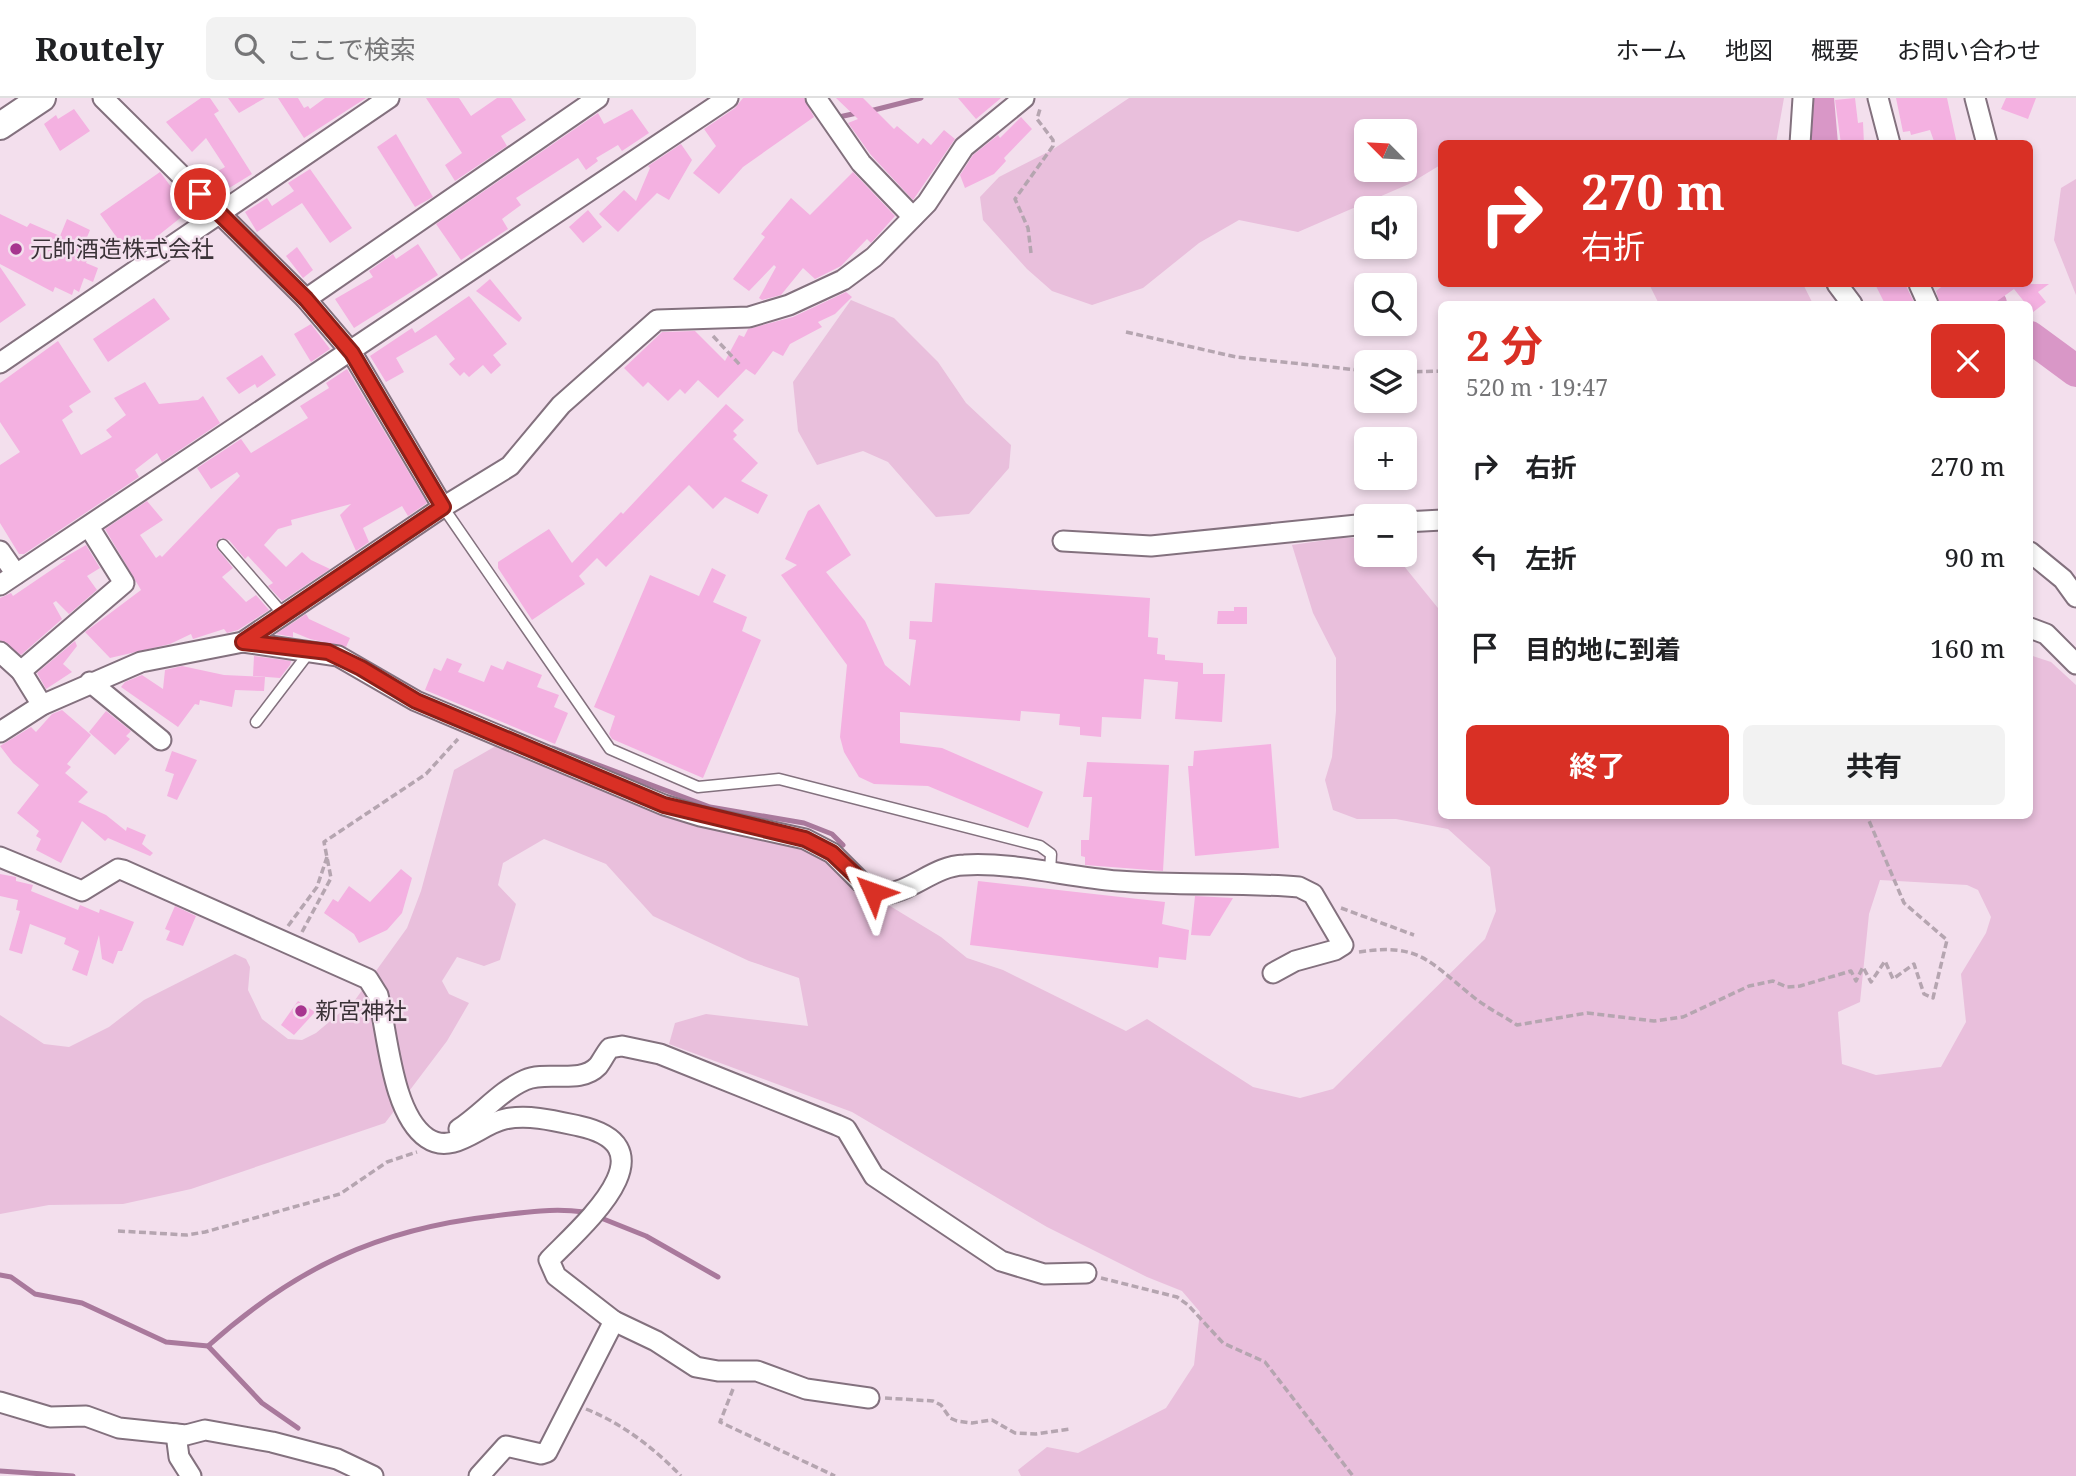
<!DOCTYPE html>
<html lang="ja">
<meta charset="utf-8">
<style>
body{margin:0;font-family:"Noto Serif","Noto Sans JP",serif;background:#f2f2f2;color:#202124;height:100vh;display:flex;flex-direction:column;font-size:26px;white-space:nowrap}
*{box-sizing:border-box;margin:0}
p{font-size:23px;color:#757577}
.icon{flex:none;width:38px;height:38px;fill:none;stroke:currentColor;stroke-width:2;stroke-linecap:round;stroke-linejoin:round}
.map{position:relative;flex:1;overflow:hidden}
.sheet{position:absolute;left:1438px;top:203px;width:595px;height:518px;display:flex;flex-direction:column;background:#fff;border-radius:10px;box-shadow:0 4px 10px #0003}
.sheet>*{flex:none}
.banner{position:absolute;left:1438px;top:42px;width:595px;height:147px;border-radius:10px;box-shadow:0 4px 10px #0003;background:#d93025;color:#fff;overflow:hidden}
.needle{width:46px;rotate:294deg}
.tools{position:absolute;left:1354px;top:21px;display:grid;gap:14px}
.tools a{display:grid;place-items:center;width:63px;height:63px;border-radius:10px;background:#fff;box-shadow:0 4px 10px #0003;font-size:35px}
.pin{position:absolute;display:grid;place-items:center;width:60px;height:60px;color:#fff;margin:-30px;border:4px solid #fff;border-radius:50%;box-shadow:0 2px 7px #0007}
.me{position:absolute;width:77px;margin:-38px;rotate:313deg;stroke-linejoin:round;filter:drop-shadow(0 0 5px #0008)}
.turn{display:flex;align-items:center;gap:24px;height:147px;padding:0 28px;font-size:32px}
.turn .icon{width:91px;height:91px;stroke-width:2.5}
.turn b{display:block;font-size:49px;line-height:60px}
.round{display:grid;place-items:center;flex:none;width:74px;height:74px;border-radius:10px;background:#f2f2f2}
.headline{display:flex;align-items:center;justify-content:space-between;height:119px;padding:0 28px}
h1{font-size:42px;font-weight:700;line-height:52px;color:#d93025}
.primary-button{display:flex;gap:14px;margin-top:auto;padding:14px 28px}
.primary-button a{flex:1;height:80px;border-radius:10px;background:#d93025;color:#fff;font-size:28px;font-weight:700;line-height:80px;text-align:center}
.primary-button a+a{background:#f2f2f2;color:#202124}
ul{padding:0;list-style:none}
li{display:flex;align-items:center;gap:21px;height:91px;padding:0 28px}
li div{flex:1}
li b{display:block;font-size:26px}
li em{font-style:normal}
header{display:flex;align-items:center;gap:42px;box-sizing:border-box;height:98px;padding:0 35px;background:#fff;border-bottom:2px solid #e0e0e0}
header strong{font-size:33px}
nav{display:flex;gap:38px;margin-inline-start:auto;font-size:24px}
.search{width:490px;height:63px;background:#f2f2f2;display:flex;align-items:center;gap:18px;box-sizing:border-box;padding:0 24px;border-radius:10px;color:#757577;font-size:26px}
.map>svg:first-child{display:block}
.green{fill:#e9bfdc;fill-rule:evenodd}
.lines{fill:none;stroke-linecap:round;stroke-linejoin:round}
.stream{stroke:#a9799c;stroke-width:5}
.river{stroke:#d997c7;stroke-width:32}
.building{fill:#f4b1e1}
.lane-casing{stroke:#83717e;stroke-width:13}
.street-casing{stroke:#83717e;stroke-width:23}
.secondary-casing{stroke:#83717e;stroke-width:30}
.path{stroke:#b5a5b0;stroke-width:3.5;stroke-dasharray:7 3.5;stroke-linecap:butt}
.lane{stroke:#fff;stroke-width:10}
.street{stroke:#fff;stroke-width:19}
.secondary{stroke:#fff;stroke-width:26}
.route-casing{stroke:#8d1f18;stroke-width:18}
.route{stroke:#d93025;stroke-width:12}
.poi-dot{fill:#a7358f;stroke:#f3dfed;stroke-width:2.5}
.labels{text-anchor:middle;stroke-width:5;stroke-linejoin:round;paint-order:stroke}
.poi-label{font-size:23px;fill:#3a3237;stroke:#f3dfed;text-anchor:start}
</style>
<header>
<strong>Routely</strong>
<div class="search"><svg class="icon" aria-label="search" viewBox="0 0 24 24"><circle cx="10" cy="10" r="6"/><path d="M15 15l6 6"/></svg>ここで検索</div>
<nav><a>ホーム</a><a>地図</a><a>概要</a><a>お問い合わせ</a></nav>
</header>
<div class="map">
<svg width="2076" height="1378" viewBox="0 0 2076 1378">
<rect width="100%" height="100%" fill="#f3dfed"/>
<g class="green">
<path d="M1129 0H1784L1776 45 1442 46V66L1409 86 1298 134 1239 122 1199 145 1143 190 1092 207 1052 193 1027 171 983 122 980 99 999 79 1052 52ZM1367 33H1405V72H1367Z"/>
<polygon points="2076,81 2076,197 2054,142 2061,90"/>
<polygon points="1649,186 1803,186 1812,204 1811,206 1659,206"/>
<polygon points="851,202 894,220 938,264 966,305 1011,347 1009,370 969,416 936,419 888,364 863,353 817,367 798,333 793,284"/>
<path d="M1340 440H1367V457H1395L1442 515V718H2030V557L2051 564 2076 587V1378H1021L1018 1372 1047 1349 1078 1355 1166 1310 1194 1267 1200 1214 1182 1193 1147 1179 1047 1129 852 1014 669 946 675 925 706 916 808 928 799 880 749 863 653 818 606 766 544 741 503 765 498 787 516 806 500 862 484 868 457 859 442 883 449 896 469 905 447 943 385 1025 191 1091 123 1106 49 1107 0 1116V917L44 946 69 949 109 929 144 902 235 856 246 861 250 869 248 892 262 921 288 941 302 942 316 935 355 902 407 830 421 793 454 672 501 645 810 746 867 794 941 839 967 860 1003 872 1126 933 1147 921 1253 989 1300 1000 1333 991 1485 841 1496 813 1490 769 1448 731 1396 721H1357L1333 712 1325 682 1332 659 1336 613V560L1313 515 1292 447ZM1880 782 1967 787 1978 792 1991 819 1986 835 1961 876 1966 924 1941 969 1876 977 1842 966 1838 914 1860 904 1869 816Z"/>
</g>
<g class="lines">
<g class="stream">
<polyline points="870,13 921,0"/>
<polyline points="839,19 857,15"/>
<polyline points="553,650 710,709 804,725 832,736 843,747"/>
<polyline points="596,1118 646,1138 718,1179"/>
<polyline points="0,1177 11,1179 35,1196 82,1205 166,1244 208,1248 262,1305 298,1330"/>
<path d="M208 1248C295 1170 378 1131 494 1118 525 1114 554 1110 584 1114"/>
<polyline points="0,1373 73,1378"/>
</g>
<g class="river">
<polyline points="1818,0 1822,46"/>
<polyline points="1977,186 1991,206"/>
<polyline points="2030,239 2076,273"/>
</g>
</g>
<g class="building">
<polygon points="201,0 210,0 219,13 214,16 252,76 226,92 221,87 214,92 206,80 225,69 206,40 192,54 166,24"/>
<polygon points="228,0 265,0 239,15"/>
<polygon points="278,0 298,0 304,10 308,8 310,11 325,0 366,0 304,40"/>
<polygon points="426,0 459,0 471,18 497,0 511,0 526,22 501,38 507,48 455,83 445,67 462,55"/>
<polygon points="743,0 804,0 814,19 743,69 719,96 693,75 716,48 704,31 735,10"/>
<polygon points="836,0 863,0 894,31 897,28 918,46 923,40 931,47 944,32 955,41 913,102 871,57 848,25 858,21"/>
<polygon points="958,0 1001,0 976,21"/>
<polygon points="1855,0 1858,25 1863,24 1864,46 1841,46 1835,2"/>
<polygon points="1896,0 1947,0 1957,46 1935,46 1930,32 1911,37 1910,33 1903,34"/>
<polygon points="2006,0 2036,0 2028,21 2001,11"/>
<polygon points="74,11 90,33 60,53 44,26 56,17 58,21"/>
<polygon points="632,11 649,35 622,53 618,47 596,60 598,63 586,72 578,60 516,100 521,107 502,121 508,131 461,162 436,126 598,15 604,26"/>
<polygon points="1021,19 1032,31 1004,60 1006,63 994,76 965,90 960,77 973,57 998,37 1000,40"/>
<polygon points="396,36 433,99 415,109 377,49"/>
<polygon points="681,46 692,62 669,102 657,95 618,134 599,116 624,92 636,103 650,70 648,68"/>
<polygon points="310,71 352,130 330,145 302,105 257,134 245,114 267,100 272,108 294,93 288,85"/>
<polygon points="160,74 189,113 135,156 129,148 125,151 100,116"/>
<polygon points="853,74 895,118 871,145 867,141 841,168 815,181 803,170 781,197 762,202 759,200 776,169 774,167 749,193 733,181 765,139 761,136 791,100 810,117"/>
<polygon points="588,112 602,129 583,145 569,129"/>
<polygon points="0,116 27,129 30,125 60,138 67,121 90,132 80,156 88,159 86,165 98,170 93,184 84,180 79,194 74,191 72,197 55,189 53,194 0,166"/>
<polygon points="418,146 438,177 354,230 335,201 373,179 369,173 393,156 396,161"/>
<polygon points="297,149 313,172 303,180 286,158"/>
<polygon points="0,169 26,207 0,225"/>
<polygon points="490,181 522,220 519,224 476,193"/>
<polygon points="1875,186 1905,186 1915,206 1885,206"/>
<polygon points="1945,186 2049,186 2038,194 2046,204 2032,215 2030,206 2026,206 2014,191 1993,206 1940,206 1936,193"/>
<polygon points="846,194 852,199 835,216 818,224 822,229 790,246 783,258 773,253 755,277 746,271 718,300 698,282 685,296 680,291 668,303 648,284 643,289 624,270 662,234 695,233 725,263 739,237 744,239 748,231 793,219"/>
<polygon points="469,198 507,246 493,257 501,267 491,276 483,267 469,279 464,274 460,278 449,266 455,261 436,237 396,260 404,274 386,284 370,258 412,230 415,235"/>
<polygon points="154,200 170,221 108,264 93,241"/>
<polygon points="311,226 330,251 311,264 294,236"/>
<polygon points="58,243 91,294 69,308 73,314 62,322 81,357 112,339 106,332 126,317 114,300 145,284 159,306 198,302 203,298 220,325 162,364 157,355 135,372 139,379 24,456 19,456 0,425 0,367 20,354 0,324 0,285"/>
<polygon points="262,257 276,277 257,290 255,286 239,296 226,280"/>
<polygon points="347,271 427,405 408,418 402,408 363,430 369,444 356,453 340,417 351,406 291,422 292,427 278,431 264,447 286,469 302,454 311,462 330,471 282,503 268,488 273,485 248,458 245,461 229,442 221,440 216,449 233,470 222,479 246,504 256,497 269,512 238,532 227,535 224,531 193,541 191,536 170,546 110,560 85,534 141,492 105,431 147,403 163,422 140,437 156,460 160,457 162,459 240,378 237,374 211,391 197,370 241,341 251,355 308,320 300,308 329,290 326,285"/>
<polygon points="726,306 744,322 733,333 737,337 733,341 758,365 741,383 768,397 758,416 725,399 713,411 689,387 606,469 597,460 579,478 585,486 532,522 498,470 498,464 549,431 572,465 621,414 623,416"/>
<polygon points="819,406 851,457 826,474 865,523 885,567 910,588 916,542 909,541 910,523 932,524 935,485 1150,500 1148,539 1158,540 1157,556 1165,557 1165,562 1203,565 1203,576 1225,576 1222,624 1175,621 1178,584 1144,581 1141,621 1102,619 1101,639 1080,637 1080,629 1059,627 1060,616 1021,613 1020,623 900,614 900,645 942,650 1043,694 1028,730 928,688 874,686 859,679 844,654 840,639 847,567 781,477 797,467 785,461 808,413"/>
<polygon points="86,447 100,470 87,478 97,492 69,516 56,503 53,505 62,521 21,557 0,542 0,500 11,495 13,498 66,462 60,462"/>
<polygon points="712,470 726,477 713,504 747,519 742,533 761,542 703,680 612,641 609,636 615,618 594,609 650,477 699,498"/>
<polygon points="1234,509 1247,509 1247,526 1217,526 1218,513 1234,513"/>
<polygon points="306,516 309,521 350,540 346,549 310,541 293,534 293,539 276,536"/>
<polygon points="75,543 77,548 63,566 72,574 46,591 37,575"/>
<polygon points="254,558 291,563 290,567 280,580 253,578"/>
<polygon points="447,560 462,566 458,574 484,584 491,567 503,572 507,563 542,577 537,589 559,597 554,609 568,615 555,646 425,592 434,570 441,573"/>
<polygon points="182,568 224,577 265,579 264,593 235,592 232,609 200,602 199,607 195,606 178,629 121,589 125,584 142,577 163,591 165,572"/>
<polygon points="62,612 91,637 67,666 71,669 65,675 88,694 78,704 106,717 126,733 127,729 146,737 142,746 153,755 150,758 108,740 105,743 82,723 61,765 36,752 41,741 36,738 39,733 17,715 39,687 13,665 0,648 31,629 36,634 52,616"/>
<polygon points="106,613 131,633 126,638 130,641 115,657 89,634"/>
<polygon points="1271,646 1279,750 1195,758 1188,668 1193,668 1194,653"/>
<polygon points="172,653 197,662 177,702 167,698 174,676 165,673"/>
<polygon points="1087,664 1169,667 1163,773 1085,767 1085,759 1081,758 1081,742 1089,742 1092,699 1083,699"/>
<polygon points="401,771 412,780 402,815 387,832 359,845 354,836 324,815 333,801 338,804 349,788 370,804"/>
<polygon points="0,776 16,779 16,783 33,787 31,793 78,812 80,807 99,815 100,811 134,824 122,853 118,853 113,866 102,861 99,837 87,878 72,872 79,853 64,846 66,840 30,826 22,856 9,852 20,813 16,812 18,802 0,798"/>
<polygon points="978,783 1165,804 1162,826 1189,832 1186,862 1159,859 1158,870 970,847"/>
<polygon points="1195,798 1233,800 1210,838 1191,837"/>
<polygon points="175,808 196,818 183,848 166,842 170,833 165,831"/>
<polygon points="298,903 315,914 294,937 281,927"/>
</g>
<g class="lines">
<g class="lane-casing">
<g id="lane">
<polyline points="443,409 610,651 698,689 779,681 1040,748 1051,756 1050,774"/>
<polyline points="223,447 283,516"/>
<polyline points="256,624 311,552"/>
</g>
</g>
<g class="street-casing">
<g id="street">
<polyline points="103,0 306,201 352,255 443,409"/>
<polyline points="816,0 861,65 913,119"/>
<polyline points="1878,0 1890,46"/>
<polyline points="1975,0 1987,46"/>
<polyline points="1800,46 1803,0"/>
<polyline points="1837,186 1852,206"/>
<polyline points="1919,186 1928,206"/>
<polyline points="306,201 598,0"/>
<polyline points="0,265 389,0"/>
<polyline points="1405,424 1442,422"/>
<polyline points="1063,443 1151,448 1367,426"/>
<polyline points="0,453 16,476"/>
<polyline points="2030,454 2063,481 2076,499"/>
<polyline points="0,487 728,0"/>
<polyline points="2030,530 2046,536 2076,566"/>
<path d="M243 544 338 558 416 603 664 707 700 718 805 741 832 755 861 784 880 797C913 794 933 768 964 767 1015 764 1067 779 1118 783 1178 788 1239 784 1299 789L1313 796 1343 847 1335 852 1295 863 1273 875"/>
<polyline points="0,554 21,573 42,607"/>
<polyline points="21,573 124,485 89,429"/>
<polyline points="90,584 161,642"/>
<polyline points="0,634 42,607 141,564 243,544 443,409 510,368 561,307 657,222 749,219 789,207 843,182 874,159 927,105 964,49 1024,0"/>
<path d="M0 759 82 793 118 771 123 772 368 881 378 897C388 937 392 1016 427 1040 453 1058 480 1026 505 1021 529 1016 556 1023 579 1028 675 1049 582 1128 549 1162L556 1178 614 1223 656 1243 696 1269 718 1273H757L806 1291 869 1300"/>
<path d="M459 1031C482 1016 500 993 525 982 547 972 580 987 598 968 602 963 605 956 610 950L622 948 660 956 837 1027 846 1031 874 1078 1001 1163 1044 1176 1086 1175"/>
<polyline points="0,1304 50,1319 86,1318 119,1330 186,1337 205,1332 272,1344 337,1361 373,1378"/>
<polyline points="176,1336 179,1359 191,1378"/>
<polyline points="479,1378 506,1348 541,1356 547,1354 614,1223"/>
</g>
</g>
<g class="secondary-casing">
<polyline id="secondary" points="0,28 42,0"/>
</g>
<g class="path">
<polyline points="1031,155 1028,130 1015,101 1053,48 1053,42 1037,21 1040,11"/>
<polyline points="1126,234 1236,259 1367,273"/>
<polyline points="713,238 740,267"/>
<polyline points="1405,274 1442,273"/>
<polyline points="1341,810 1414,837"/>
<polyline points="288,828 317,789 327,759"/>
<polyline points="302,834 331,780 324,744 426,676 458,641"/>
<path d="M1359 854C1418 845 1428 862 1471 897 1485 909 1502 917 1517 927L1587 915 1654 923 1683 919 1749 888 1773 883 1787 889 1800 888 1851 873 1856 883 1863 869 1871 884 1885 863 1893 881 1914 866 1924 896 1933 900 1947 842 1904 805 1867 718"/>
<polyline points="118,1133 187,1137 205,1134 340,1096 387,1064 417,1054"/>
<polyline points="1101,1180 1177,1199 1188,1207 1223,1245 1265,1264 1353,1378"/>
<polyline points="733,1291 720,1324 835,1378"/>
<polyline points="885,1300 933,1303 941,1307 950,1320 957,1323 972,1325 992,1322 1015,1335 1036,1336 1070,1331"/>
<path d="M586 1311C623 1326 654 1350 681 1378"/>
</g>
<use href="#lane" class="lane"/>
<use href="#street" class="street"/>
<use href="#secondary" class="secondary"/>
</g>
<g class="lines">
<g class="route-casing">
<polyline id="route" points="200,96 306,201 352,255 443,409 243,544 328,554 361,570 416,603 664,707 805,741 832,755 873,794"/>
</g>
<use href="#route" class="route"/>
</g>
<g class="poi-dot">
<circle cx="16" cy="151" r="7"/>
<circle cx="301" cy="913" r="7"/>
</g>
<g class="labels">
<g class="poi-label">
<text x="30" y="159">元帥酒造株式会社</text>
<text x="315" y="921">新宮神社</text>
</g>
</g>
</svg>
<div class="tools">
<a><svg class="needle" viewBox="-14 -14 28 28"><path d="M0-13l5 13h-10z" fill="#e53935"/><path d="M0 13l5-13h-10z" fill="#757577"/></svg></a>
<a><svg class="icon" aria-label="sound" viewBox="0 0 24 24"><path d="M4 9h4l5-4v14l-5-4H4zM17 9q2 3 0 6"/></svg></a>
<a><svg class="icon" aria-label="search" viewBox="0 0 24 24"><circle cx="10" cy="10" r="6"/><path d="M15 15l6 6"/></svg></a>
<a><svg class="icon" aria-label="layers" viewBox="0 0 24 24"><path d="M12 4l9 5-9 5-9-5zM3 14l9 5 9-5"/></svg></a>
<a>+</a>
<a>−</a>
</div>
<div class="pin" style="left:200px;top:96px;background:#d93025"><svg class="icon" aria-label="arrive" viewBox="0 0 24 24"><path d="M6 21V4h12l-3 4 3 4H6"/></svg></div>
<svg class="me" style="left:873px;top:794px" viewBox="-20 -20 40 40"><path d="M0-17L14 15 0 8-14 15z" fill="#d93025" stroke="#fff" stroke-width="4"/></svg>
<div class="banner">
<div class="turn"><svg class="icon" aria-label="right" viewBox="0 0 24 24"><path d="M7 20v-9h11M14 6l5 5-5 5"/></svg><div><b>270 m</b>右折</div></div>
</div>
<section class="sheet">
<div class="headline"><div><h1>2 分</h1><p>520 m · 19:47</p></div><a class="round" style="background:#d93025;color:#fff"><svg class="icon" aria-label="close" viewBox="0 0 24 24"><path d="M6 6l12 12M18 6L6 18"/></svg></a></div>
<ul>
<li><svg class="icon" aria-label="right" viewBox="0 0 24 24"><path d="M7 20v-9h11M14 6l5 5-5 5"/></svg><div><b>右折</b></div><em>270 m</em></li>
<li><svg class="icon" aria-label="left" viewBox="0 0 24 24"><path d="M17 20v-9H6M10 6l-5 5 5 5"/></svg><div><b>左折</b></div><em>90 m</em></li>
<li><svg class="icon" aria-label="arrive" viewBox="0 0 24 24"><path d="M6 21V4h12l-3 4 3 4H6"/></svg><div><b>目的地に到着</b></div><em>160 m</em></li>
</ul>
<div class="primary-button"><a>終了</a><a>共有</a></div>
</section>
</div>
